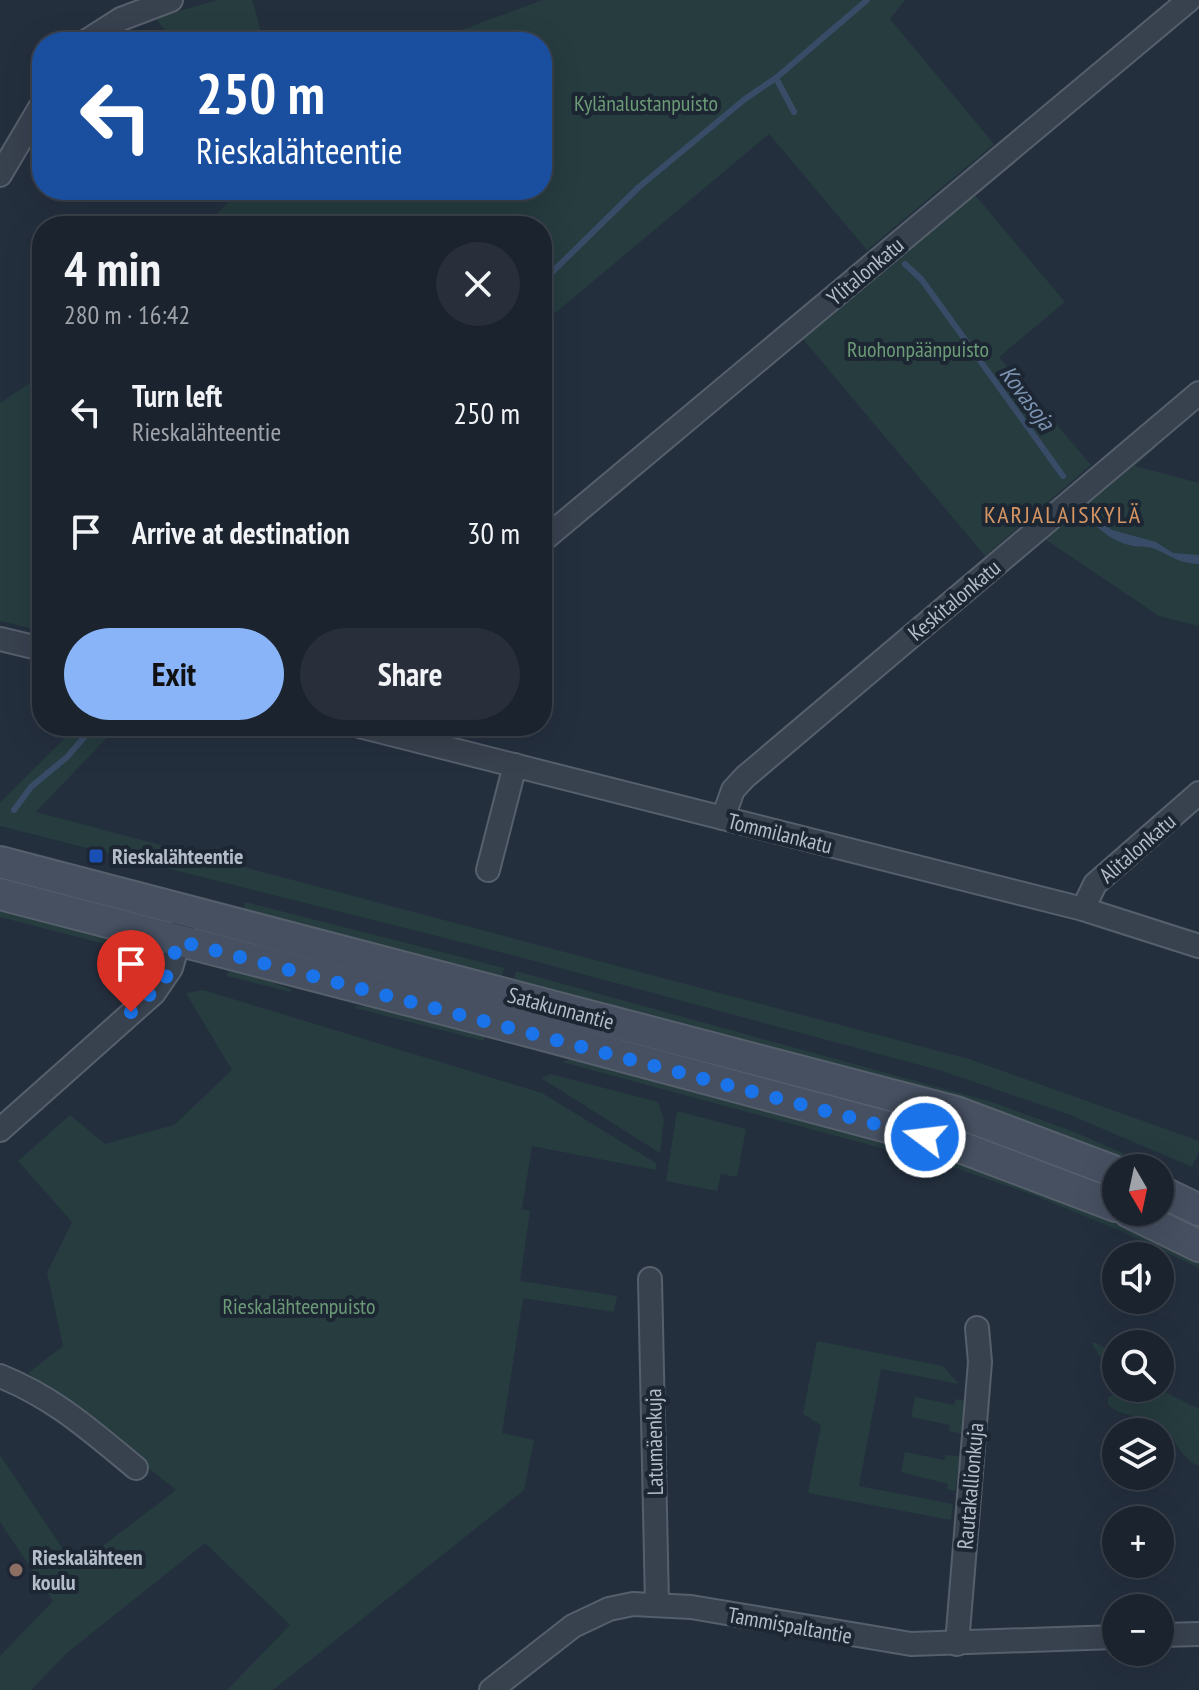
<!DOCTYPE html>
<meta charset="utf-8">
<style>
body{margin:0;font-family:"PT Sans Narrow",sans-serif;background:#282f3a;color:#f1f3f6;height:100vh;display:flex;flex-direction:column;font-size:30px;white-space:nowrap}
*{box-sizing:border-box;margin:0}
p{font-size:26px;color:#a0a4aa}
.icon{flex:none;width:44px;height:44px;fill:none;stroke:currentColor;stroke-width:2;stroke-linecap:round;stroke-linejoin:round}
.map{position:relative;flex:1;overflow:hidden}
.panel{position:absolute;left:32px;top:216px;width:520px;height:520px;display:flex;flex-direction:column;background:#1b232e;border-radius:32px;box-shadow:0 8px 32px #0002,0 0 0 2px #39404a}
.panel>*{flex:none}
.hud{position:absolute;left:32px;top:32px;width:520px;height:168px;border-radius:32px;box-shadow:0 8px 32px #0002,0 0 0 2px #39404a;background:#1a4fa0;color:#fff;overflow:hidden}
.needle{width:52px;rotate:171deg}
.tools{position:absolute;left:1102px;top:1154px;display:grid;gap:16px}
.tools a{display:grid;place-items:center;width:72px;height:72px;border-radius:50%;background:#1b232e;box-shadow:0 8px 32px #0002,0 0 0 2px #39404a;font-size:40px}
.pin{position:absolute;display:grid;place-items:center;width:68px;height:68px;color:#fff;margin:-82px -34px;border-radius:50% 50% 50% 0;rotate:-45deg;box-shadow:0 0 8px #0007}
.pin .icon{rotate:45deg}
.me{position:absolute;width:88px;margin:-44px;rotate:285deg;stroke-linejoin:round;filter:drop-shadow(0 0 6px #0008)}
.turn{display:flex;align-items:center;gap:28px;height:168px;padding:0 32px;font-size:36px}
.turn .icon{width:104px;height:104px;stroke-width:2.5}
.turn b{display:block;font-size:56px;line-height:68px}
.round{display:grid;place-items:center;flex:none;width:84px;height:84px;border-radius:42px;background:#282f3a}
.headline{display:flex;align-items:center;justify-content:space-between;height:136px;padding:0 32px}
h1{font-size:48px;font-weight:700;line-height:60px}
.primary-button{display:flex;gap:16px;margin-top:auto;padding:16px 32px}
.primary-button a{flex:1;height:92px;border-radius:48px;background:#8ab4f8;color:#111;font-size:32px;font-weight:700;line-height:92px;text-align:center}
.primary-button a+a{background:#282f3a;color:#f1f3f6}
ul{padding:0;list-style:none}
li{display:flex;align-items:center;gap:24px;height:120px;padding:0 32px}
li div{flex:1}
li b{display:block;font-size:30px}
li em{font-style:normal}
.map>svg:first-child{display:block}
.green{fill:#263c3f}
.water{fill:#394c67}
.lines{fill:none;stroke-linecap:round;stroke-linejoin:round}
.stream{stroke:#394c67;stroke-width:6}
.street-casing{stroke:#565f6c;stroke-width:26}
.secondary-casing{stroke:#565f6c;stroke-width:34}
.street{stroke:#38414e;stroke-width:22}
.secondary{stroke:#465061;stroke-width:30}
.route{stroke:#1a73e8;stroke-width:14;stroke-dasharray:0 25.2}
.transit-dot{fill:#1a4fb4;stroke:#1d2633;stroke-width:3}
.education-dot{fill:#8d6e63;stroke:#1d2633;stroke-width:3}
.labels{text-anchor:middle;stroke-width:8;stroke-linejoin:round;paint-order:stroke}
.park-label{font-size:22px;fill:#6b9a76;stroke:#1d2633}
.street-label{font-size:22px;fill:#b4bcc9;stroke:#1d2633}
.poi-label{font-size:22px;font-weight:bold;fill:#b4bcc9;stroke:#1d2633;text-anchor:start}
.water-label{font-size:24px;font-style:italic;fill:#7c92b1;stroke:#1d2633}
.neighbourhood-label{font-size:24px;letter-spacing:2px;fill:#d59563;stroke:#1d2633}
</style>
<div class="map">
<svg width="1199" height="1690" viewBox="0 0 1199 1690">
<rect width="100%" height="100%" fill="#242f3e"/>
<g class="green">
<polygon points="217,0 252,0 264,42 175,42 155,18"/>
<polygon points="543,0 905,0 890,19 994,144 867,250 769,134 542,324 542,226 205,226 240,190 542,190 542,42 428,42"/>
<polygon points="975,195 1065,302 999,357 1091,465 985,556 803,339"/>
<polygon points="42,375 42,631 0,621 0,403"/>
<polygon points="1151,446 1155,448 1135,466 1199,483 1199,626 1159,616 1042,537 1056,526 1060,528 1066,523 1063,519"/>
<polygon points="77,726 118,726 36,812 969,1059 1199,1141 1199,1151 1192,1167 1068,1114 942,1071 512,955 0,826 0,803"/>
<polygon points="245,902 504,968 501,982 243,915"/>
<polygon points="0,906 124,940 128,950 0,917"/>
<polygon points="230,966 292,990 291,992 227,976"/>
<polygon points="516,971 992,1102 1072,1131 1157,1168 1133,1168 1067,1141 512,985"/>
<polygon points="203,990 542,1093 656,1163 656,1170 532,1146 522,1209 530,1211 520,1281 617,1296 614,1312 523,1298 502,1433 534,1440 524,1490 273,1690 227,1690 290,1625 205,1543 67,1653 31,1690 0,1690 0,1656 53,1601 0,1522 0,1455 75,1567 176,1490 28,1373 63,1346 47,1273 72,1222 18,1161 70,1115 105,1144 174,1125 232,1070 186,993"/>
<polygon points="356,1006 392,1009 486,1032 484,1041 355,1008"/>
<polygon points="579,1057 884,1136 1038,1186 1199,1255 1199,1268 1123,1232 1036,1196 959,1169 562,1062"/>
<polygon points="550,1074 658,1102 664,1120 660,1153 541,1078"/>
<polygon points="677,1111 746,1129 737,1177 721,1174 717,1191 666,1181"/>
<polygon points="817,1341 943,1366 959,1384 881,1369 859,1486 953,1504 951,1520 808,1493 821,1425 803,1414"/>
<polygon points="1094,1342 1116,1354 1116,1384 1092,1343"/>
<path d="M1160 1387 1165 1392 1199 1409V1466C1180 1459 1178 1440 1163 1428 1146 1416 1124 1418 1108 1405V1398L1119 1388Z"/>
<polygon points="915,1397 954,1405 956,1399 966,1401 962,1434 949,1431 950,1425 911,1417"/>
<polygon points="905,1452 944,1460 946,1455 960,1456 955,1491 947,1489 948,1484 901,1472"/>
</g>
<path class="water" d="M1093 509 1102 523 1112 530 1156 542 1173 553 1199 555V564C1175 563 1172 555 1152 548 1146 546 1139 547 1133 546 1113 542 1100 531 1086 515Z"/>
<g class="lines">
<g class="stream">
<polyline points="776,78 794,112"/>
<polyline points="905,264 922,280 1063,476"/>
<polyline points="542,282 639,187 745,99 776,78 867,0"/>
<polyline points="14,810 31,787 67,757 94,726"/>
</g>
<g class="street-casing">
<g id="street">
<polyline points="85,42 121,19 171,0"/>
<polyline points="0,175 42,104"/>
<polyline points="542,541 1189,0"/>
<polyline points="0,639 42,649"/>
<polyline points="359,726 1083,909 1199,946"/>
<polyline points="723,818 733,790 745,777 1199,393"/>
<polyline points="488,870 515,765"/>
<polyline points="1083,909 1095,884 1199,793"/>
<polyline points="0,1130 154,993 171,968 183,927"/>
<polyline points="650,1279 657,1604"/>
<path d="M0 1376C55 1398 91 1431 136 1468"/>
<polyline points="1160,1635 1199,1634"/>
<polyline points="957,1644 980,1362 977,1328"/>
<polyline points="491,1690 573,1626 609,1609 633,1604 691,1607 911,1644 1116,1637"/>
</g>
</g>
<g class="secondary-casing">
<g id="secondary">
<polyline points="0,862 956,1112 1116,1172"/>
<polyline points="0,894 536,1033 955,1145 1116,1206"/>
<polyline points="1160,1191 1199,1210"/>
<polyline points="1129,1212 1199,1246"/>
</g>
</g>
<use href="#street" class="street"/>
<use href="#secondary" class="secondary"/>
</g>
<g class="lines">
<polyline class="route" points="131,1012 165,980 179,941 925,1137"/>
</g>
<rect class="transit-dot" x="88" y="848" width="16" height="16" rx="4"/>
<circle class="education-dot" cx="16" cy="1570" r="8"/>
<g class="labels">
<g class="park-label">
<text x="646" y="111">Kylänalustanpuisto</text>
<text x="918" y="357">Ruohonpäänpuisto</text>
<text x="299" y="1314">Rieskalähteenpuisto</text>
</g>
<g class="street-label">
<text transform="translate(865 271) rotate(-40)" y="8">Ylitalonkatu</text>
<text transform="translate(954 600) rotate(-40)" y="8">Keskitalonkatu</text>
<text transform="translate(780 833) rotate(14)" y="8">Tommilankatu</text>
<text transform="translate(1137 848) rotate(-41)" y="8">Alitalonkatu</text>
<text transform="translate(561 1008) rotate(15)" y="8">Satakunnantie</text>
<text transform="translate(654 1442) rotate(-91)" y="8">Latumäenkuja</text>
<text transform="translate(970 1486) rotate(-85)" y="8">Rautakallionkuja</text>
<text transform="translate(790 1625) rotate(10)" y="8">Tammispaltantie</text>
</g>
<g class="poi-label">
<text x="112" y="864">Rieskalähteentie</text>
<text x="32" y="1565">Rieskalähteen<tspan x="32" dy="25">koulu</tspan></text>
</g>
<g class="water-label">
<text transform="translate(1027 398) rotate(53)" y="8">Kovasoja</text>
</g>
<g class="neighbourhood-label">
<text x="1063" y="523">KARJALAISKYLÄ</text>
</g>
</g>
</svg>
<div class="tools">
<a><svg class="needle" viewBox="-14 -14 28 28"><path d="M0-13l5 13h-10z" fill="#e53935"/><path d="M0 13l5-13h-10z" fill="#a0a4aa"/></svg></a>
<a><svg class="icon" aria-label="sound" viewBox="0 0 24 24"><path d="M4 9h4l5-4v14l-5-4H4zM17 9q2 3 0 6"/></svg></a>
<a><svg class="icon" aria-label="search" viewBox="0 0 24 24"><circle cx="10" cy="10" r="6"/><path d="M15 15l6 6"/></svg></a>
<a><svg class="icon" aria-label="layers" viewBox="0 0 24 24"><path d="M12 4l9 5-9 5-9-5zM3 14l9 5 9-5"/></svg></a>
<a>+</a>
<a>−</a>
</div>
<div class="pin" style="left:131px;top:1012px;background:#d93025"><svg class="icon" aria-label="arrive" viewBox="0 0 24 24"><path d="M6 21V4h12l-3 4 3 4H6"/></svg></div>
<svg class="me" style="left:925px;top:1137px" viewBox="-20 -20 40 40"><circle r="17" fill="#1a73e8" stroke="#fff" stroke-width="3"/><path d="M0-11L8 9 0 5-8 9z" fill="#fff"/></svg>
<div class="hud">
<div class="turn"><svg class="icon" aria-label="left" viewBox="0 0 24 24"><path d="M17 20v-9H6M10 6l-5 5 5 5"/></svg><div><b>250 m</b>Rieskalähteentie</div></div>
</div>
<section class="panel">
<div class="headline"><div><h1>4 min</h1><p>280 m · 16:42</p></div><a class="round"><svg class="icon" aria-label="close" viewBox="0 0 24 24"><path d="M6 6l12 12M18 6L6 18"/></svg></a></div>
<ul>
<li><svg class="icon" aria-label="left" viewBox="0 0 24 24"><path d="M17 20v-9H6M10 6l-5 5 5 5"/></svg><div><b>Turn left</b><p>Rieskalähteentie</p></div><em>250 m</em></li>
<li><svg class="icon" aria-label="arrive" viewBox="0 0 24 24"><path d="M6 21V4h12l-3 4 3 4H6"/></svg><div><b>Arrive at destination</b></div><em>30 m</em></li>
</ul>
<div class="primary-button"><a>Exit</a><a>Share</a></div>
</section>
</div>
